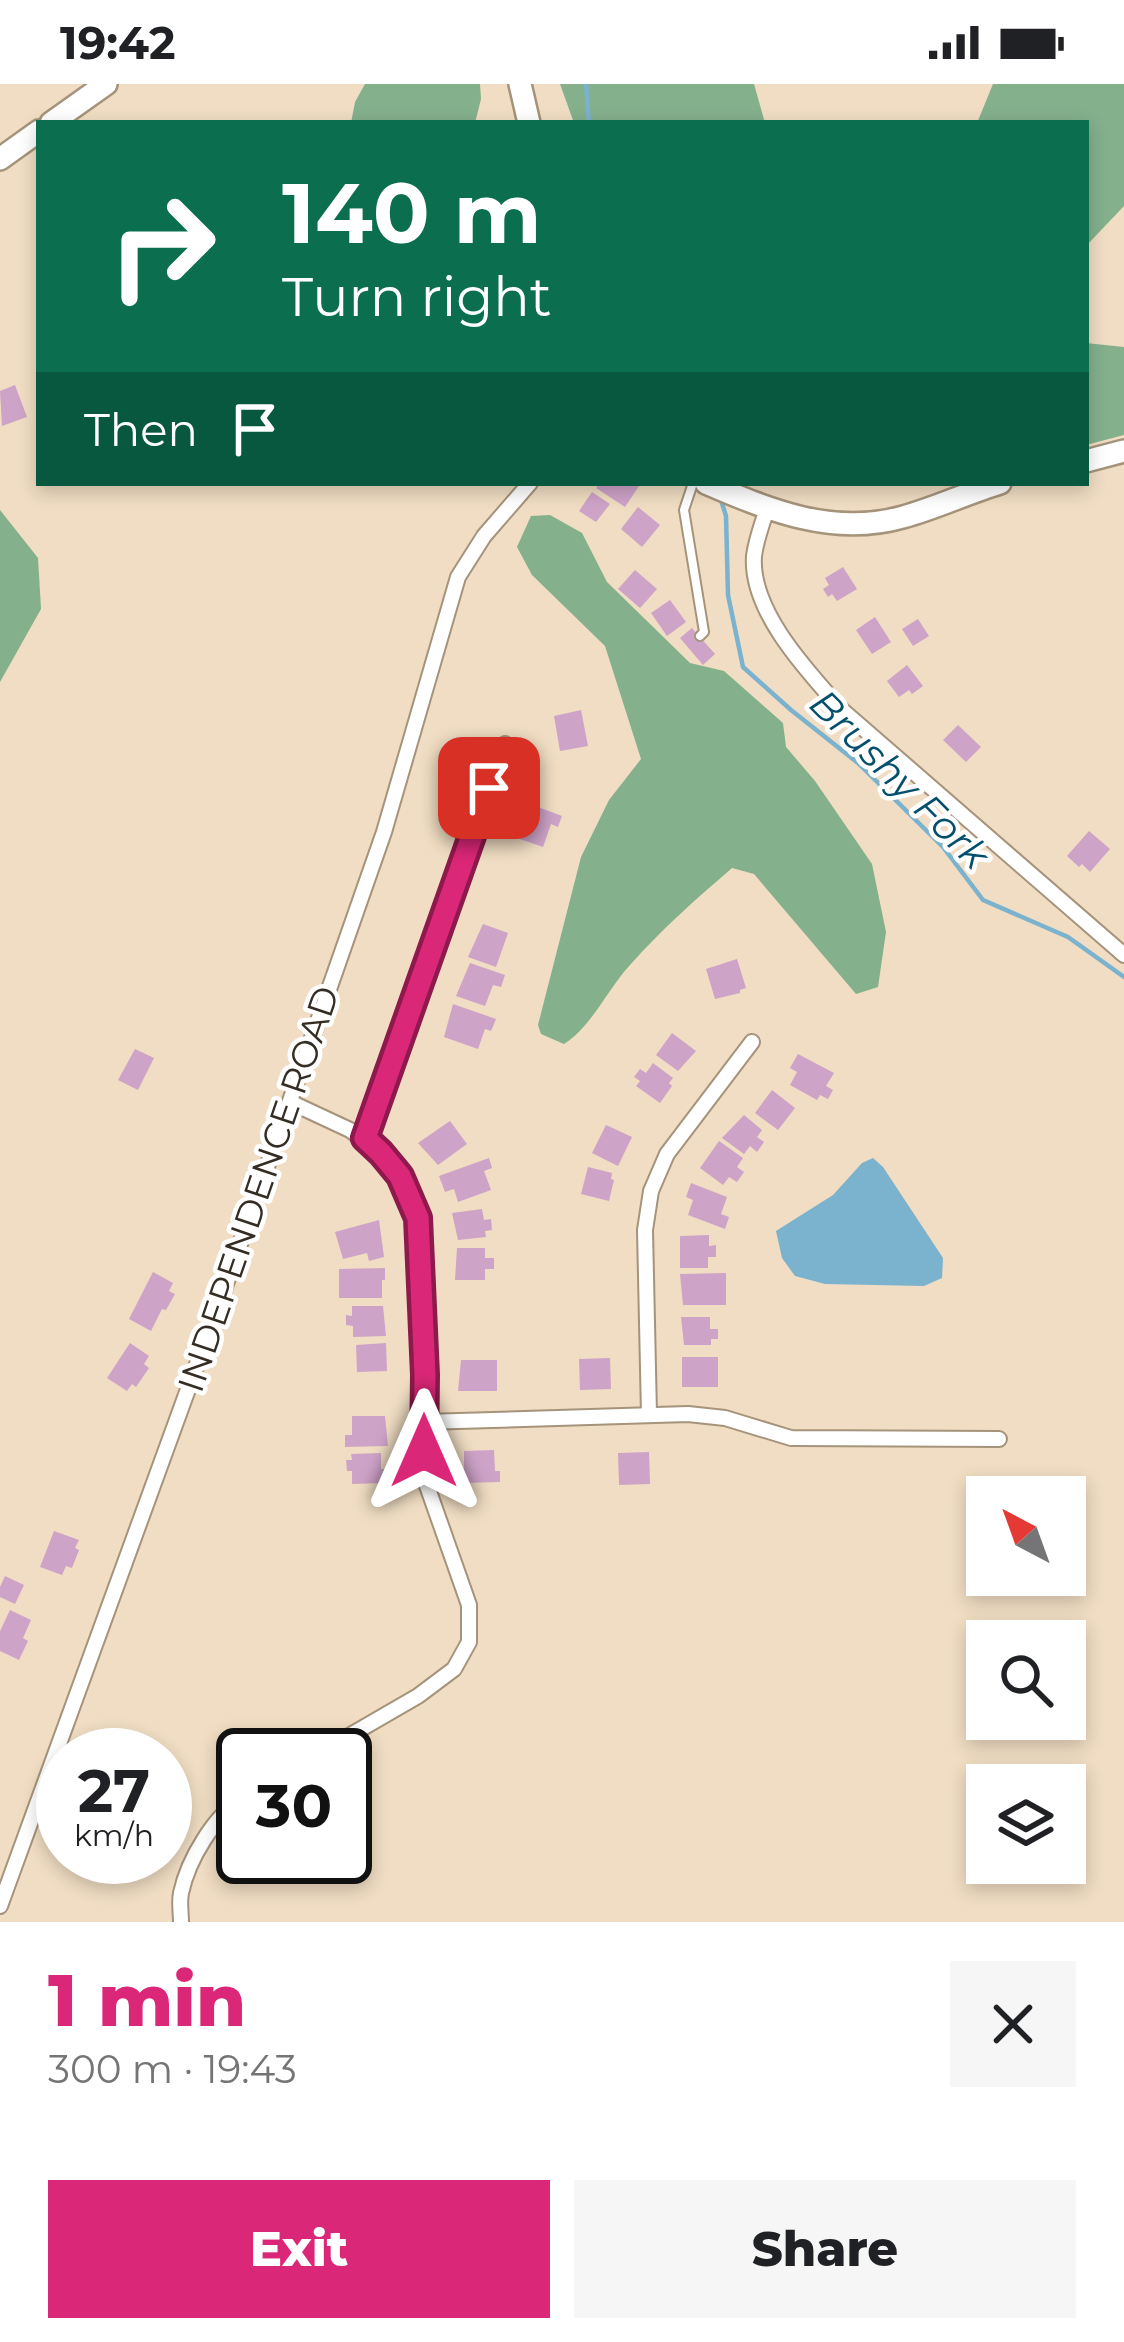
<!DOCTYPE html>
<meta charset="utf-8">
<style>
body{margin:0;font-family:Montserrat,sans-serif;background:#f6f6f6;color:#202124;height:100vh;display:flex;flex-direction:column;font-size:45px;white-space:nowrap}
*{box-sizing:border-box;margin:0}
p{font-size:39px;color:#757577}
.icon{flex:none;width:66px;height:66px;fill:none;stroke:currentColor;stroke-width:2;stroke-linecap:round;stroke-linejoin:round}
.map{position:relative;height:1838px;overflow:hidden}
.side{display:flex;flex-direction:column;background:#fff;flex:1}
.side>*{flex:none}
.guide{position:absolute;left:36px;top:36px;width:1053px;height:366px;border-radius:0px;box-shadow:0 6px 18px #0003;background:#0b6e4f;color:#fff;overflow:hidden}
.needle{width:78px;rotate:319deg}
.fabs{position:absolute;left:966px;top:1392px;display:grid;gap:24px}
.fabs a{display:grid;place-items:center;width:120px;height:120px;border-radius:0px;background:#fff;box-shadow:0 6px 18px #0003;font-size:60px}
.speed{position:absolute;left:36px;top:1644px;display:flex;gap:24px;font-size:60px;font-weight:700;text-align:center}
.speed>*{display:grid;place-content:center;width:156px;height:156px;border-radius:50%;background:#fff;box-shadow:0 6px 18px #0003;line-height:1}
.speed small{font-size:30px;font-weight:400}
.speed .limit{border:6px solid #111;border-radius:18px;background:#fff;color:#111}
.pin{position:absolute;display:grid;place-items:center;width:102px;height:102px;color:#fff;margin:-51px;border-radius:24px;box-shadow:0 6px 18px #0006}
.me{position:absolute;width:132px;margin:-66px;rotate:0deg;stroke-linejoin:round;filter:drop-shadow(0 0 9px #0008)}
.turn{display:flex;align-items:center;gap:42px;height:252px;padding:0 48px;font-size:54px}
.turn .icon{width:156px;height:156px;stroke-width:2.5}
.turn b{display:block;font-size:84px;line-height:102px}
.then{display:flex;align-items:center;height:114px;padding:0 48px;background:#0003;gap:24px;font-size:45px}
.round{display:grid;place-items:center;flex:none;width:126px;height:126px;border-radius:0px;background:#f6f6f6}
.summary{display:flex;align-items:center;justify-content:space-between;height:204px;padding:0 48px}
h1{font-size:72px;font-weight:800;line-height:90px;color:#db2777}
.primary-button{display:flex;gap:24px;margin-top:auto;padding:24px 48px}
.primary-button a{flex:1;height:138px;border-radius:0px;background:#db2777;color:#fff;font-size:48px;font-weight:800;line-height:138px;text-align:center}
.primary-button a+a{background:#f6f6f6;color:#202124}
.status{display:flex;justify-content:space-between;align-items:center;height:84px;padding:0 60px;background:#fff;direction:ltr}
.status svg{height:33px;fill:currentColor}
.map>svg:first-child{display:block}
.forest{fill:#84b08c}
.water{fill:#7bb2ce}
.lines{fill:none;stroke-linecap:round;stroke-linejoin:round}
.stream{stroke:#7bb2ce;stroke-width:4.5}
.building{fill:#cea3c8}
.lane-casing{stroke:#a5937b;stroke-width:12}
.street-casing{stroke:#a5937b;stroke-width:18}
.secondary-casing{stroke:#a5937b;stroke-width:26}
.lane{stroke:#fff;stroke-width:8}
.street{stroke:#fff;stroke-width:14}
.secondary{stroke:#fff;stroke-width:21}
.route-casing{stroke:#8e194d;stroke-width:30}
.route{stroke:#db2777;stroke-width:21}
.labels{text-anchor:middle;stroke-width:9;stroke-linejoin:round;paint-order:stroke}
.street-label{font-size:36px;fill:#342d23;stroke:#fff}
.water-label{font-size:39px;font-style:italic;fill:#034f6c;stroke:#fff}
</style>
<div class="status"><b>19:42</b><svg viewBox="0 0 49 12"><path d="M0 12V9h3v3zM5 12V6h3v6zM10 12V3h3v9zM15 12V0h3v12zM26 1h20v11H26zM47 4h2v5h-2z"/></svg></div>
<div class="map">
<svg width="1124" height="1838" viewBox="0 0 1124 1838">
<rect width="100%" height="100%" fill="#f0ddc3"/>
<g class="forest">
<polygon points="365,0 480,0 481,15 475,39 351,39 355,18"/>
<polygon points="560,0 754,0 765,39 574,39"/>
<polygon points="993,0 1124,0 1124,122 1086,162 1086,39 977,39"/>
<polygon points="1086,259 1124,263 1124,351 1086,361"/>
<polygon points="0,426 38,474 41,525 0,598"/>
<path d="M550 431 582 449 607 498 690 579 724 587 783 639 786 663 815 697 872 780 886 848 878 903 856 910 754 790 732 784C696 815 661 846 630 881 607 906 592 942 564 960L541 950 538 941 581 773 609 716 641 675 605 562 532 491 517 463 531 432Z"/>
</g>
<polygon class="water" points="873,1074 883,1083 943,1174 942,1194 924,1202 825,1200 795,1192 782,1174 776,1147 833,1111 862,1079"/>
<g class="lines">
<g class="stream">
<polyline points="586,0 589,39"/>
<polyline points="721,416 726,432 728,511 743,583 791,626 858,679 943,763 983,816 1068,853 1124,893"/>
</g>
</g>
<g class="building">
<polygon points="15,301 27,333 2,342 0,307"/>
<polygon points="600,399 641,399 625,423 596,404"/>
<polygon points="592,408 610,420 596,438 579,427"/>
<polygon points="638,423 660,441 642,463 621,445"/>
<polygon points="843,483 857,505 837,517 832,510 828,513 823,505 829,501 825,494"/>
<polygon points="635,486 657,505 640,524 618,505"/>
<polygon points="670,516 686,538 667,552 651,529"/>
<polygon points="875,533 891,558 872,570 856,546"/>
<polygon points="918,535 929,552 913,562 902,545"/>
<polygon points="692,544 715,570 703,581 680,554"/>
<polygon points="907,581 923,602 912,610 909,606 899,613 887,597"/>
<polygon points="581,626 588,662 560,667 554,632"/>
<polygon points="958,641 981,663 966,678 943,656"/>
<polygon points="530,720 562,732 558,743 551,740 543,763 511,752 517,736 522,738"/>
<polygon points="1089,747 1110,765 1090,788 1082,780 1079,783 1067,772"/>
<polygon points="483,840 508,849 496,883 468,873"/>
<polygon points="737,875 746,904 740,906 740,909 715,915 706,885"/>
<polygon points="470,879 505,891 501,903 493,901 485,922 456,912"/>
<polygon points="453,920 496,935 491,947 485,945 478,965 444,953"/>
<polygon points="672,949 696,967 678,987 656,971"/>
<polygon points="135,965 154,974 138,1006 118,996"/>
<polygon points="798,970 834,989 826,1002 833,1006 828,1015 820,1011 817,1016 790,1001 797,988 790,984"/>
<polygon points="653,979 673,994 669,999 672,1002 660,1019 636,1002 640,997 634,993 640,985 646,989"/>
<polygon points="772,1006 795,1024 778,1046 755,1029"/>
<polygon points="744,1031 762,1046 757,1053 764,1058 757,1068 750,1062 744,1070 722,1054"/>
<polygon points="450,1037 467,1060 438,1081 418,1059"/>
<polygon points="606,1041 632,1053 618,1082 592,1069"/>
<polygon points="719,1057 743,1074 737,1083 744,1088 737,1098 729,1093 723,1101 700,1084"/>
<polygon points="489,1074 492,1084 484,1087 491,1106 458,1118 454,1105 445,1108 439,1092"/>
<polygon points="588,1083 612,1089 611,1095 614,1096 609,1117 581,1110"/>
<polygon points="691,1099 727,1113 721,1130 729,1133 725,1145 688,1131 693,1116 686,1113"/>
<polygon points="482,1125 484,1136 491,1135 492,1146 485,1147 486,1153 458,1156 452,1129"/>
<polygon points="379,1136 384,1173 369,1177 367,1169 343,1175 335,1148"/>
<polygon points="709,1151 709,1162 716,1161 716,1173 708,1173 708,1184 680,1184 680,1152"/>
<polygon points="457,1164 485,1164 485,1174 494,1174 494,1185 485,1185 485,1196 455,1196"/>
<polygon points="385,1184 385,1196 382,1196 382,1214 339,1214 339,1185"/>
<polygon points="153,1188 173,1199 169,1207 175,1210 166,1226 162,1225 151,1247 129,1235"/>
<polygon points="726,1189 726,1221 683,1221 680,1190"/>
<polygon points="352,1222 383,1222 386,1252 353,1253 353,1242 346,1241 346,1231 352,1232"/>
<polygon points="681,1233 710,1233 710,1245 718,1245 718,1255 711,1255 711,1261 684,1261"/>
<polygon points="130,1259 149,1272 144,1280 149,1284 136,1303 132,1300 127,1307 107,1294"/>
<polygon points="386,1259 387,1287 357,1288 356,1261"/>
<rect x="682" y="1273" width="36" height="30"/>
<polygon points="610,1274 611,1305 580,1306 579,1275"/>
<polygon points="461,1276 497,1276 497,1307 458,1307"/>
<polygon points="352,1332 385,1332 388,1362 345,1363 345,1351 352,1351"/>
<polygon points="494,1366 495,1387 500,1387 500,1398 464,1399 464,1367"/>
<polygon points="649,1368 650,1400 619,1401 618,1369"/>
<polygon points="381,1369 381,1385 388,1385 386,1399 352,1400 352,1387 347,1387 346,1376 352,1376 351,1370"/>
<polygon points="54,1447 79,1456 75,1464 79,1466 72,1484 66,1482 62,1491 40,1483"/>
<polygon points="5,1492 24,1501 15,1520 0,1513 0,1503"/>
<polygon points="10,1526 31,1536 23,1554 28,1557 19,1576 0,1567 0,1547"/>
</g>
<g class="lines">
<g class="lane-casing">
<polyline id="lane" points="693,399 684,426 704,548 700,552"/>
</g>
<g class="street-casing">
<g id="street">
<path d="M767 425C762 440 756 456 754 472 750 527 808 588 842 626L1124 871"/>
<polyline points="290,1018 350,1046 381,1069 400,1092 418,1134 425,1291 425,1396 469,1521 469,1558 454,1585 418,1612 316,1671"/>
<polyline points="365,1055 505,660"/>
<polyline points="649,1331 645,1146 651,1107 667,1070 752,958"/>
<polyline points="424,1338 688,1330 725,1334 791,1354 999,1355"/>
<polyline points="0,1822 219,1220 384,748 458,493 484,452 530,399"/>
<path d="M181 1838C181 1829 179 1818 181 1809 188 1776 214 1732 243 1714"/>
</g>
</g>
<g class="secondary-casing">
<g id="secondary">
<polyline points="520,0 529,39"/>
<polyline points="51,39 106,0"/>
<polyline points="0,75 39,47"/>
<polyline points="1086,377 1124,367"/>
<path d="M706 399C769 426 833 453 903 433 936 424 967 409 1000 399"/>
</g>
</g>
<use href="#lane" class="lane"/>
<use href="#street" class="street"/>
<use href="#secondary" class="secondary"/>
</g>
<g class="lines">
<g class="route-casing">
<polyline id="route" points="424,1367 425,1291 418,1134 400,1092 381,1069 365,1054 489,704"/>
</g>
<use href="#route" class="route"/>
</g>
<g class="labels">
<g class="street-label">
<text transform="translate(258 1105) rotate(-71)" y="13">INDEPENDENCE ROAD</text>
</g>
<g class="water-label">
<text transform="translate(900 695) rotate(45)" y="14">Brushy Fork</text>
</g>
</g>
</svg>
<div class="fabs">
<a><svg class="needle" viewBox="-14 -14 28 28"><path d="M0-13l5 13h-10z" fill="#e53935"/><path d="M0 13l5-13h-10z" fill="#757577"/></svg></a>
<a><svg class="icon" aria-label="search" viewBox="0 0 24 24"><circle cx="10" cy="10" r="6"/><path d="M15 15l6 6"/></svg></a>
<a><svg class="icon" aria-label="layers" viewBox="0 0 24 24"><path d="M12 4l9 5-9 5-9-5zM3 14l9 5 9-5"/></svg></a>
</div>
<div class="speed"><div>27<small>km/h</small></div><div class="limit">30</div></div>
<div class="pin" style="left:489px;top:704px;background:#d93025"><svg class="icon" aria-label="arrive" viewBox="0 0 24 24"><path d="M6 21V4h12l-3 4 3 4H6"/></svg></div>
<svg class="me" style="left:424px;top:1367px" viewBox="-20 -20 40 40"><path d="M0-17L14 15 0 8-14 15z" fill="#db2777" stroke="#fff" stroke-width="4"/></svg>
<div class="guide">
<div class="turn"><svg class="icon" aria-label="right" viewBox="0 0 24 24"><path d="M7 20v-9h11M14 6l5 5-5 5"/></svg><div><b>140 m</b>Turn right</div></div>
<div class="then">Then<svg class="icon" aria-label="arrive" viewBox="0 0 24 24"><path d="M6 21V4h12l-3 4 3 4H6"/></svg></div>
</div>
</div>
<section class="side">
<div class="summary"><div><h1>1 min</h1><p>300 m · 19:43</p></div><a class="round"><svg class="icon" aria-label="close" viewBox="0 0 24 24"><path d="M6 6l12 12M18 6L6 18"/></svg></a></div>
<div class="primary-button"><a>Exit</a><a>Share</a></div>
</section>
